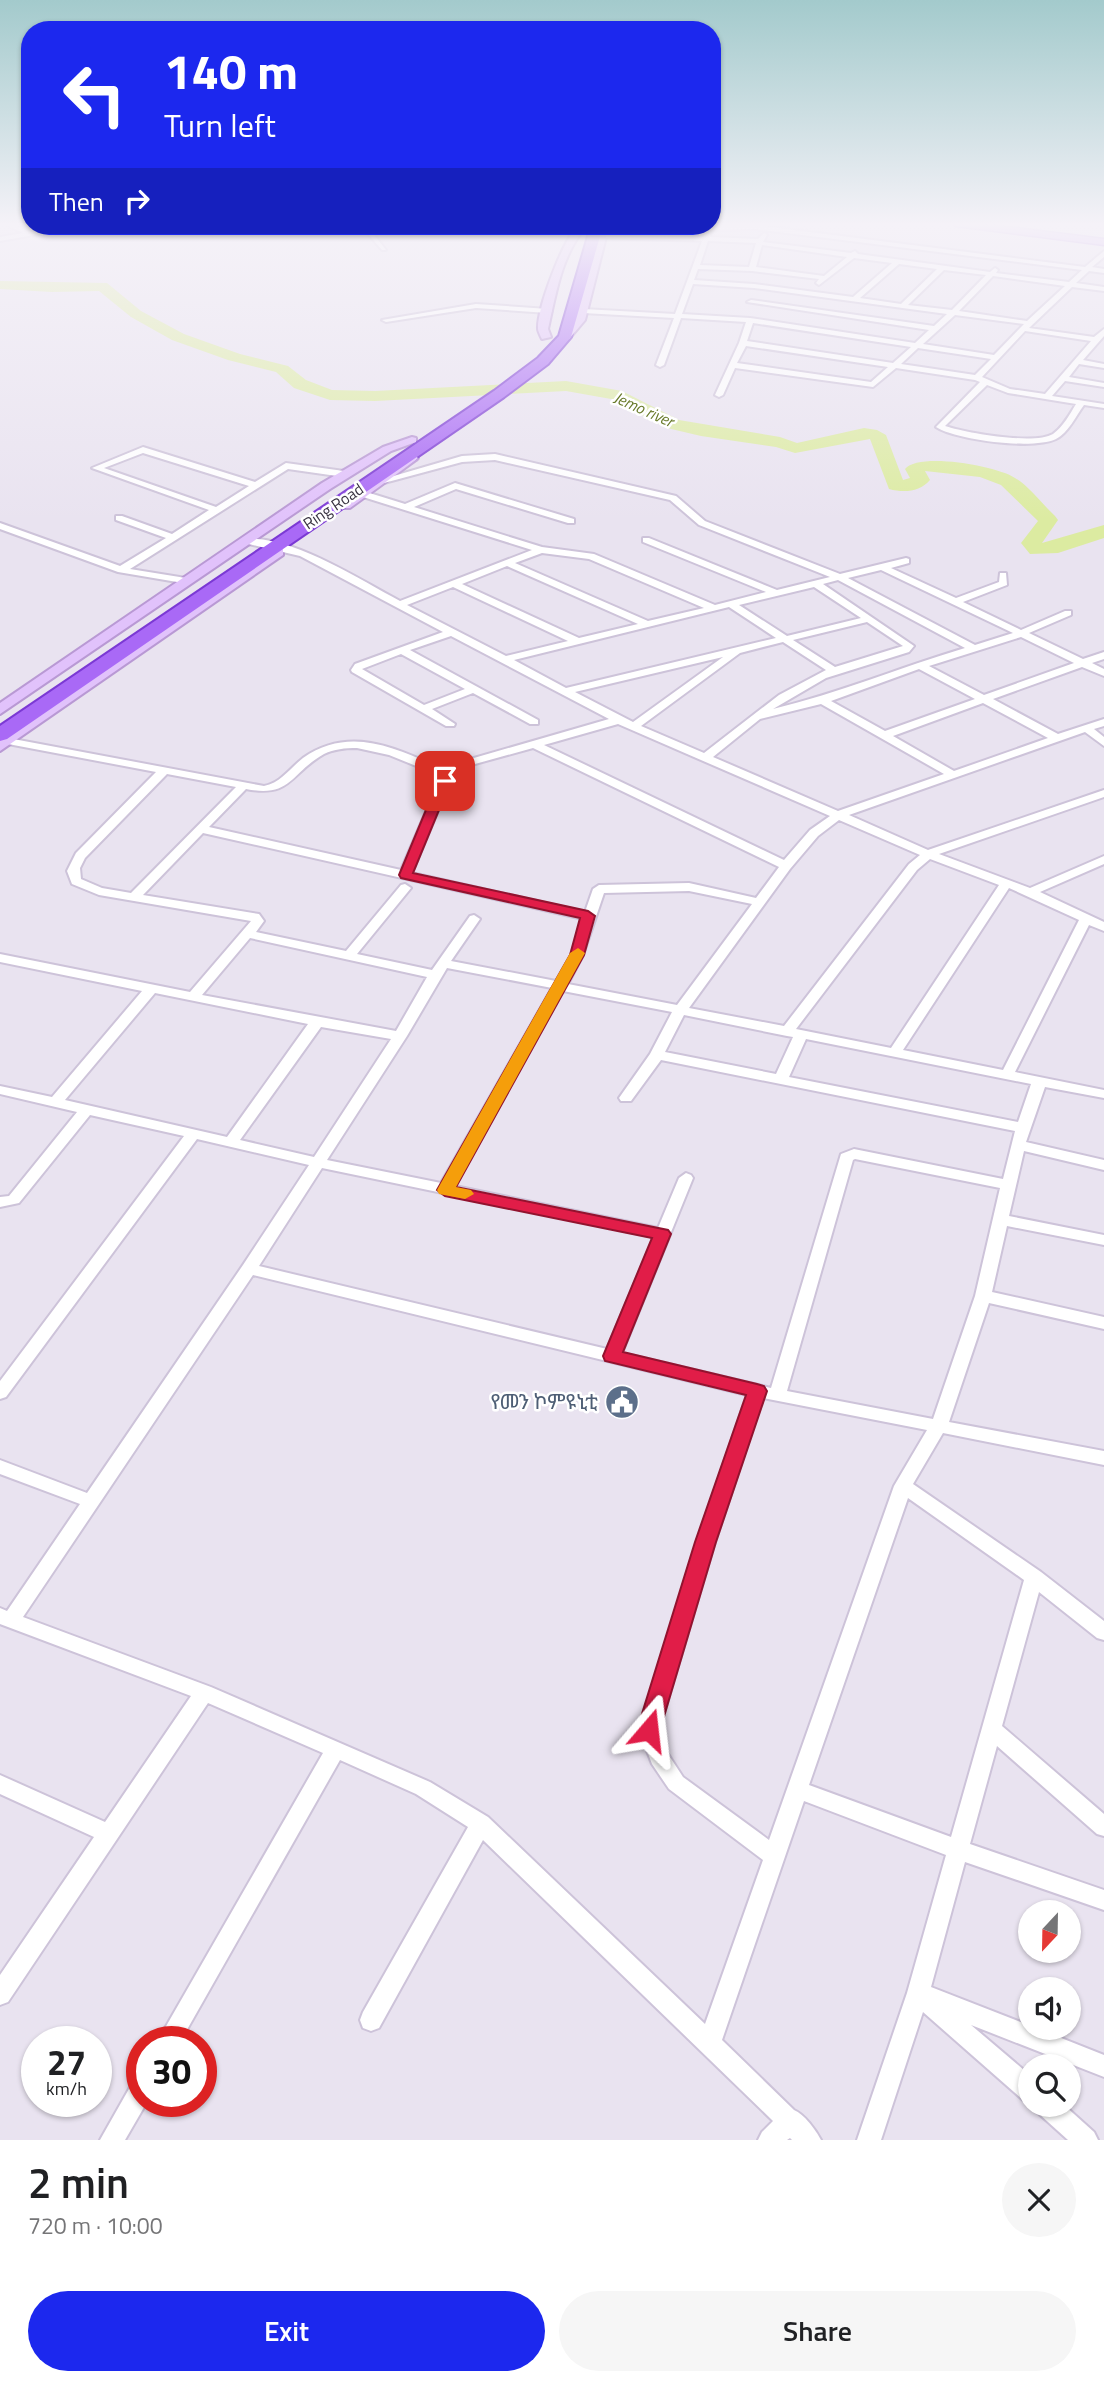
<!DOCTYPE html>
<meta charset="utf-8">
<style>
body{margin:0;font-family:"Titillium Web","Noto Sans Ethiopic",sans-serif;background:#f6f6f6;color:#202124;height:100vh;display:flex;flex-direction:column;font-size:26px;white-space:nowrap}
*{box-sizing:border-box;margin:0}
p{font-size:23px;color:#757577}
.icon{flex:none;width:38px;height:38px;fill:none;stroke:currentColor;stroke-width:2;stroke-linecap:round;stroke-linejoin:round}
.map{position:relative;height:2140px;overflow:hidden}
.panel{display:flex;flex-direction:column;background:#fff;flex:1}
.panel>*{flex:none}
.hud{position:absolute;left:21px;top:21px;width:700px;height:214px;border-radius:28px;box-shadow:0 2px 5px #0004;background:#1c28ee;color:#fff;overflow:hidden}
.needle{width:46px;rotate:202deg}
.controls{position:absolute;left:1018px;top:1900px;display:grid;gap:14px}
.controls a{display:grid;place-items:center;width:63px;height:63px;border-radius:50%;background:#fff;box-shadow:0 2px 5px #0004;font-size:35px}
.speed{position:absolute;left:21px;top:2026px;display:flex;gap:14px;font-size:35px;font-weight:700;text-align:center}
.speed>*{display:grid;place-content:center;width:91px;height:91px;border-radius:50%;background:#fff;box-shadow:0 2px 5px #0004;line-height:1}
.speed small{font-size:18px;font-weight:400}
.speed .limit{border:10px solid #d22;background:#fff;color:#111}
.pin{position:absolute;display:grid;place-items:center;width:60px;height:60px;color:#fff;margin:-30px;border-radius:14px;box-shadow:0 4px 10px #0006}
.me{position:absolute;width:77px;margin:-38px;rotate:17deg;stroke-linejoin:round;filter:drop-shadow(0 0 5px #0008)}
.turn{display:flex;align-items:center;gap:24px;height:147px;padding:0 28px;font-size:32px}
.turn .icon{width:91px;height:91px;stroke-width:2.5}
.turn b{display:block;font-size:49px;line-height:60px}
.then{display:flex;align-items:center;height:66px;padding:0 28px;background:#0003;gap:14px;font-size:26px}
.round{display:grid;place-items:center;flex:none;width:74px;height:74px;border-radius:37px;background:#f6f6f6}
.summary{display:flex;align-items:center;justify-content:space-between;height:119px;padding:0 28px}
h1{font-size:42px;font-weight:600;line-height:52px}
.primary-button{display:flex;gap:14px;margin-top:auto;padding:14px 28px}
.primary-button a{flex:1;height:80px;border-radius:42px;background:#1c28ee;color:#fff;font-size:28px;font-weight:600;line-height:80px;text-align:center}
.primary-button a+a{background:#f6f6f6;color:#202124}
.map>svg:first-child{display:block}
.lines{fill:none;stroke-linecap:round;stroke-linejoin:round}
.river{fill:#dceba1;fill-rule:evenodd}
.street-casing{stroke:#cdc3d9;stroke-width:4}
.secondary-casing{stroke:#b999d4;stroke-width:4}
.primary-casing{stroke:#a065dc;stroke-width:3}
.highway-casing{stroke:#7b39d4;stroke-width:4}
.street{fill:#fff;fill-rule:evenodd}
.secondary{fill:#e1c2fb;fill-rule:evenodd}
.primary{fill:#c794f8;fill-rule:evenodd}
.highway{fill:#a969f6;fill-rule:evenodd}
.route{fill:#e11d48;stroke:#92132f;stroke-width:2}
.slow{fill:#f59e0b}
.labels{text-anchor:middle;stroke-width:5;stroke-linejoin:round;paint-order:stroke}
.far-water-label{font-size:16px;font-style:italic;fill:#687a2a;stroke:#fff}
.far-street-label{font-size:16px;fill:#393442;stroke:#fff}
.near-service-label{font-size:21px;fill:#4e5e75;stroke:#fff;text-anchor:end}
</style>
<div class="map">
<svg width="1104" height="2140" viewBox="0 0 1104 2140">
<rect width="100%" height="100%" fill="#e9e3f0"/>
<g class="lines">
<path class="river" d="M0 281 107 283 141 311 184 334 240 354 288 366 306 380 332 390 375 391 566 381 622 391 679 420 780 437 797 443 864 428 877 430 886 435 903 480 910 478 905 469C919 452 997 466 1015 478 1030 487 1042 504 1055 516L1058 520 1042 543 1104 525V538L1058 553 1030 554 1021 543 1038 521 1001 485 980 477 925 471 930 480C920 492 904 493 889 489L870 439 795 453 776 447 701 436 667 428 611 399 566 391 375 401 330 400 294 388 276 372 228 360 172 340 131 317 99 291 52 292 0 289Z"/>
<g class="street-casing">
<g id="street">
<path d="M3 223C14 222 23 232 35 232 52 231 68 225 85 226L0 241V237L23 233Z"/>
<path d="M755 225 1085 267 1104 251V257L1092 267 1104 269V273L1089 271 1076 283 1104 287V291L1072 287 1029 328 1094 337 1104 329V336L1083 360 1104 364V368L1079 364 1069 377 1104 383V387L1065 381 1052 396 1104 404V408L1084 405C1076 416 1068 433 1056 439 1033 450 956 440 936 427L980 382 975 380 896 368 873 387 735 368 723 395 719 397 715 395 739 343 746 322 681 318 664 365 660 367 656 365 674 318 583 313 579 311 583 309 675 314 702 241 602 238 600 235 703 237 707 228 710 226ZM755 229 1082 270 1069 282 996 273 998 270 995 268 990 272 858 254 855 251 851 253 763 242 767 235 764 233 758 239 710 237 711 230ZM708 241 756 243 749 267 700 265ZM762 245 847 257 824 276 756 267ZM854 258 892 263 853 297 754 284 694 280 698 269 752 271 819 279 816 283 819 285ZM899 264 937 269 901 304 860 298ZM944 270 986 275 952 310 908 305ZM993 276 1065 286 1027 321 959 311ZM693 284 754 288 947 314 934 326 751 300 747 302 929 330 915 343 750 318 682 314ZM955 315 1024 324 994 355 923 344ZM753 323 911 347 893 363 747 341ZM1025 331 1091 341 1045 394 1010 389 982 377ZM746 346 888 367 871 382 737 363ZM918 348 991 359 975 375 901 364ZM987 385 1008 393 1076 404C1070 414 1063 427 1053 434 1035 445 966 433 945 426Z"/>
<polygon points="361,226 367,226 386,250 382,250"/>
<polygon points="476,304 548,309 552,311 548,313 476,308 386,322 382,320"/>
<path d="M143 447 255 482 286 463 344 471 348 474 344 477 288 469 130 569 192 579 194 581 189 584 118 572 0 529V523L120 566 166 538 116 520V516H122L172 534 209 510 92 468ZM143 453 249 486 216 507 104 468Z"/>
<path d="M495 454 676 496 705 521 840 574 906 558 909 559V563L891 568 956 598 999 582 1000 573H1006L1007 585 963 602 1021 630 1065 611H1071V615L1029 633 1083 659 1104 652V659L1092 663 1104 669V676L1082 667 993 699 1058 734 1104 719V726L1094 729 1104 737V746L1085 732 849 815 928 850 1104 790V797L939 854 1030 888 1104 856V864L1040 892 1104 922V931L1089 925 1015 1072 1104 1090V1098L1045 1087 1026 1142 1104 1160V1170L1024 1151 1009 1216 1104 1235V1245L1007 1226 992 1292 1104 1317V1329L989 1303 949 1422 1104 1451V1465L943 1433 913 1484 1041 1572 1104 1621V1640L1097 1638 1039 1592 1002 1726 1104 1814V1836L1097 1834 997 1746 970 1844 1104 1890V1910L965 1862 931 1987 1031 2026V2028H1036L1104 2055V2077L971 2025 1031 2076V2103L1023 2100 923 2012 881 2140H857L907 1993 946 1855 804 1801 722 2040 794 2110C804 2114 816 2130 821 2140H792L790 2138 787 2140H758L762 2132 773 2121 483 1840 379 2028 371 2031 363 2028 360 2020 363 2012 468 1827 416 1794 340 1760 180 2042H157L323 1753 208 1703 8 2002 0 2005V1975L94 1837 0 1794V1775L105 1822 191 1696 0 1624V1608L7 1611 80 1504 0 1474V1460L87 1493 243 1265 309 1165 197 1139 6 1397 0 1399V1381L184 1136 90 1115 19 1203 0 1207V1197L9 1196 77 1112 0 1094V1086L52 1097 142 991 0 962V954L190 992 251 921 99 895 72 884 67 871 76 853 156 772 8 744 2 741 8 738 264 786C281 783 290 768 303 758 352 724 399 750 447 771L467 760 609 719 451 636 410 650 538 720V724H530L473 693 432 709 455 724 454 726H446L352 672 351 670 355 664 443 632 300 556 244 543V539C292 535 358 579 400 601L532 550 360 496 359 494 363 491 405 504 455 483 574 519V523H568L456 489 414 507 542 547 594 554 715 605 766 592 643 542V538H649L777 590 830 577 699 525 670 500 495 460 462 462 384 483 380 480 462 456ZM542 553 589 559 704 608 648 621 515 563ZM507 566 638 624 579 638 462 584ZM881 570 1013 633 975 645 848 578ZM838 580 965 648C901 667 839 693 773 709L826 678 909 652 914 646 823 584ZM453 587 568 641 506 656 407 605ZM814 587 861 618 787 636 739 605ZM729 607 776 638 566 688 514 660ZM867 622 903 646 835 667 793 640ZM1021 637 1074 663 984 695 929 666ZM783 642 826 670 779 695 704 753 641 726 740 653ZM401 654 465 689 424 705 362 669ZM723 657 633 722 575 692ZM919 669 975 699 885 731 831 701ZM983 703 1048 738 954 771 893 736ZM821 704 944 774 838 811 713 757 760 719ZM618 724 830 816 810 830 784 860 544 745ZM357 748 389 755 441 776 401 870 209 827 246 789C292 798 290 773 324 754 334 749 345 748 357 748ZM533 748 779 867 756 898 689 883 599 885 593 889 585 912 412 873 452 777 475 764ZM167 774 236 787 131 893 102 888 81 879 80 868 85 858ZM839 820 920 855 909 864 784 1026 689 1008 790 869 818 836ZM203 833 583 919 571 955 556 981 451 961 480 919 474 915 470 916 432 970 357 954 411 888 405 884 401 885 346 951 256 932 264 921 259 914 143 895ZM930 859 999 885 891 1048 796 1029 917 870ZM1009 888 1079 920 1003 1070 903 1050ZM689 891 752 904 677 1005 568 984 583 955 604 893ZM250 938 427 977 396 1031 202 995ZM447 968 552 988 441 1183 327 1160 407 1036ZM563 991 672 1012 650 1054 619 1098 621 1101H631L661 1060 1015 1131 1003 1179 854 1149 841 1154 771 1388 622 1353 693 1178 691 1175 686 1173 679 1178 658 1228 455 1186ZM155 993 308 1024 227 1137 65 1100ZM684 1015 787 1036 793 1037 776 1074 665 1052ZM321 1027 391 1039 314 1157 240 1140ZM806 1039 1031 1084 1018 1122 789 1077ZM855 1159 1000 1188 975 1296 933 1419 787 1391 853 1160ZM322 1168 654 1237 607 1349 259 1266ZM253 1275 747 1395 697 1542 639 1730 652 1764 669 1789 763 1860 705 2024 488 1817 430 1782 211 1687 23 1617ZM763 1398 927 1430 894 1486 769 1840 683 1777 668 1754 659 1730 715 1542ZM908 1498 1024 1580 951 1837 809 1785Z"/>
<polygon points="142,2077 142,2102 147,2102 125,2140 100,2140 134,2080"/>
<polygon points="1034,2105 1064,2105 1094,2132 1098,2140 1068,2140 1038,2113"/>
</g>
</g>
<g class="secondary-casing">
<g id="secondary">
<path d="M578 226H587C562 253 556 293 548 329L551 337 542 339C541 337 538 331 538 329 537 309 563 239 578 226Z"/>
<polygon points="593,226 605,228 606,237 585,320 569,339 561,339 561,335 575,319 598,237 598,231"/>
<polygon points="412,437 416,438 416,442 391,451 330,489 0,714 0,703 322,483 383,447"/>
<polygon points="412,454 418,458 416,460 350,508 342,508 342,502"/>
<polygon points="278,548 283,549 283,555 0,751 0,739"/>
</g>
</g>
<g class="primary-casing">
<polygon id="primary" points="951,223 975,223 1104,239 1104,245 956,226"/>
</g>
<g class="highway-casing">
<polygon id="highway" points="591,226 603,226 571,337 548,364 504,397 7,739 0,741 0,726 494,391 538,358 559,336"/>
</g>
<use href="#street" class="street"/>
<use href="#secondary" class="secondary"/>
<use href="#primary" class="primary"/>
<use href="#highway" class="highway"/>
</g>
<linearGradient id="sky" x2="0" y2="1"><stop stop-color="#a3cacc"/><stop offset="0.43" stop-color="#f5f2f8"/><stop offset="1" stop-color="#f5f2f8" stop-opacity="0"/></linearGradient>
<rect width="1104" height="522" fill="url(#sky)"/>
<polygon class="route" points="445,777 451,781 413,873 588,911 595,916 584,955 456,1187 668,1230 671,1234 623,1352 757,1384 764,1386 767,1391 716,1542 660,1730 657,1737 649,1740 641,1737 637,1730 695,1542 746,1395 605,1361 603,1356 652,1238 445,1196 437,1190 570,955 580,918 401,878 399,875 438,781"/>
<polygon class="slow" points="578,948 585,953 456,1187 471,1190 474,1194 465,1199 439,1194 437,1190 570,953"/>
<defs>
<g id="civic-disc" transform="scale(1.75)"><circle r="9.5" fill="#5c6f8a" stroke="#fff"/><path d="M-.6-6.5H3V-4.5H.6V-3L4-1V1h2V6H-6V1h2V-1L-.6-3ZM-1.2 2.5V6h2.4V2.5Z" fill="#fff"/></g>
</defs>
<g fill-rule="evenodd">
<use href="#civic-disc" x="622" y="1402"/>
</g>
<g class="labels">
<g class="far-water-label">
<text transform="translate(644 409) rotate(24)" y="6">Jemo river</text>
</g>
<g class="far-street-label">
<text transform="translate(333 506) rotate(-34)" y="6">Ring Road</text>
</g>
<g class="near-service-label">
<text x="598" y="1409">የመን ኮምዩኒቲ</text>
</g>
</g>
</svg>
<div class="controls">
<a><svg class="needle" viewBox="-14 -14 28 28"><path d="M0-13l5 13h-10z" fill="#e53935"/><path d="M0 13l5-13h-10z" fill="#757577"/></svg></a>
<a><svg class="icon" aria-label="sound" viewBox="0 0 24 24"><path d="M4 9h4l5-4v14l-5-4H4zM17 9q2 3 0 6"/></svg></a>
<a><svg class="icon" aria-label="search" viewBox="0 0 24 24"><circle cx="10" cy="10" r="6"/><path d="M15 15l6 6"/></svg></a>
</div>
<div class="speed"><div>27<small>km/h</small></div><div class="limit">30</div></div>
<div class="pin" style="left:445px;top:781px;background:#d93025"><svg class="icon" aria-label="arrive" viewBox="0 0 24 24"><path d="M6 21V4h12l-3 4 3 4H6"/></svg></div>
<svg class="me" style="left:649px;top:1730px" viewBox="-20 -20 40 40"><path d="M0-17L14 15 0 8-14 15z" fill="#e11d48" stroke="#fff" stroke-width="4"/></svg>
<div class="hud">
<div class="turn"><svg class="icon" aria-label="left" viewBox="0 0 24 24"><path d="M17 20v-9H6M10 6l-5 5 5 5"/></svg><div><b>140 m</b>Turn left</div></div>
<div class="then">Then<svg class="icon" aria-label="right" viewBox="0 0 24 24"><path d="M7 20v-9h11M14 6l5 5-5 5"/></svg></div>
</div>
</div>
<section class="panel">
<div class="summary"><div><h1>2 min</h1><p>720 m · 10:00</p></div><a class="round"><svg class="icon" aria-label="close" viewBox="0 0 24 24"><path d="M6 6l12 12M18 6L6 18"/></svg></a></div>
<div class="primary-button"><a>Exit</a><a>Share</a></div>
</section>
